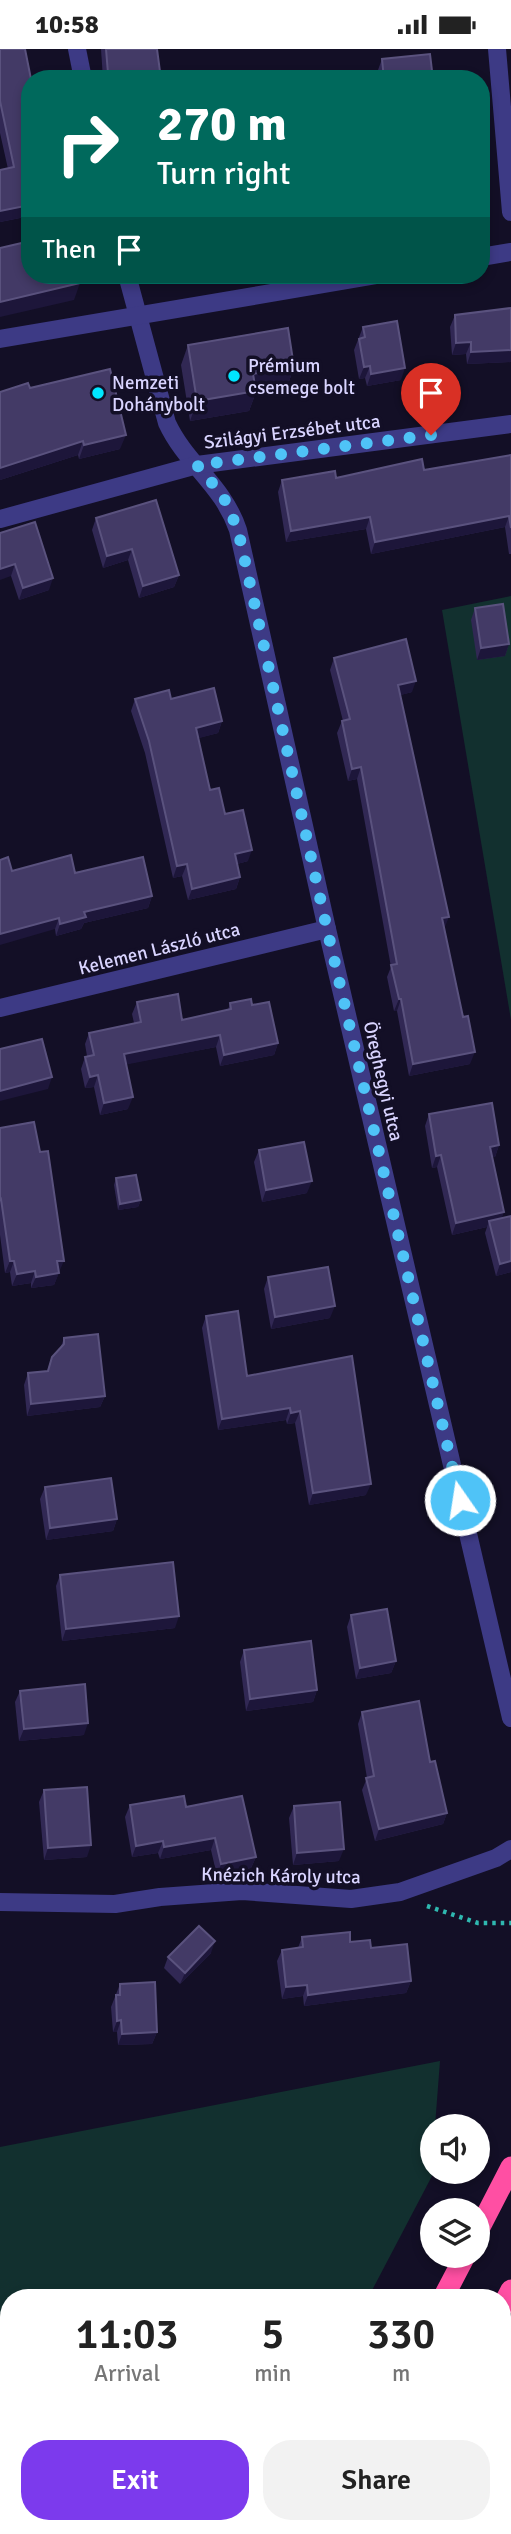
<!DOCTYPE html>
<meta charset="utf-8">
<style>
body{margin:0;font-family:Signika,sans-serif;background:#f2f2f2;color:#222;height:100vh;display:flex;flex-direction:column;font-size:26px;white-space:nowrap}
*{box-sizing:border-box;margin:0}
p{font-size:23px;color:#767676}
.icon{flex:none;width:38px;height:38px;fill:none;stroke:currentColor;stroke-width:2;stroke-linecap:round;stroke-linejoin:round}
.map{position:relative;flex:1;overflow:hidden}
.sheet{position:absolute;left:0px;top:2240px;width:511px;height:245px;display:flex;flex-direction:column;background:#fff;border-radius:28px 28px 0 0;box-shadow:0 4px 10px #0003}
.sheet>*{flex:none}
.guide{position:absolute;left:21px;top:21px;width:469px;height:214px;border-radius:28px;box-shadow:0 4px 10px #0003;background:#00695c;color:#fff;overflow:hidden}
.buttons{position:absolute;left:420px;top:2065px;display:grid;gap:14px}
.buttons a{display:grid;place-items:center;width:70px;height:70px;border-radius:50%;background:#fff;box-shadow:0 4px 10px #0003;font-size:35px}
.pin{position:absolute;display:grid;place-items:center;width:60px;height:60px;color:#fff;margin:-72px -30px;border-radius:50% 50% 50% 0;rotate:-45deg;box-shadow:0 0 7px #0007}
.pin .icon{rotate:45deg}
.me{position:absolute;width:77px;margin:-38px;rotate:347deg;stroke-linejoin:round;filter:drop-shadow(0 0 5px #0008)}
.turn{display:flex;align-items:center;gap:24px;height:147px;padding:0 21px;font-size:32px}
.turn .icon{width:91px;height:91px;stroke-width:2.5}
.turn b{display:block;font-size:49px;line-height:60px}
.then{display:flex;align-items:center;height:66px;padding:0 21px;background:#0003;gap:14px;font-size:26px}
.eta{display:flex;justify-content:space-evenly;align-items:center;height:119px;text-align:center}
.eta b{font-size:42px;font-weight:600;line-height:49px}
.cta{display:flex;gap:14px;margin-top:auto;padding:14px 21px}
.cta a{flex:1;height:80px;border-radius:28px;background:#7c3aed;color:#fff;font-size:28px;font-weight:600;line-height:80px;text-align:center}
.cta a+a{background:#f2f2f2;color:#222}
.status{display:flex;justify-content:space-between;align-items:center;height:49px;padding:0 35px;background:#fff;direction:ltr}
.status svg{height:19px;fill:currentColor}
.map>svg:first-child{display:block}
.green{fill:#12302f}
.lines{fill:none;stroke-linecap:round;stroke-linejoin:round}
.path{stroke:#2fb8b0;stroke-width:4.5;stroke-dasharray:3.5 5;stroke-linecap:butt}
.minor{stroke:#3d3a85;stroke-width:18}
.highway{stroke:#ff4fa3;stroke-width:21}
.wall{fill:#312854}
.shaded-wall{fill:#1d163a}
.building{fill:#433a66;stroke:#5a527e;stroke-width:2}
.route{stroke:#4fc3f7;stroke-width:12;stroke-dasharray:0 21.6}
.poi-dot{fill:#00e5ff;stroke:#130f26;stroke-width:2.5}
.labels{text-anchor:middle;stroke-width:7;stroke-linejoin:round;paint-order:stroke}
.poi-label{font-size:19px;fill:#d9d4ff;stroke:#130f26;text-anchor:start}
.street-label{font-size:19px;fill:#d9d4ff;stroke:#130f26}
</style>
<div class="status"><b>10:58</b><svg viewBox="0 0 49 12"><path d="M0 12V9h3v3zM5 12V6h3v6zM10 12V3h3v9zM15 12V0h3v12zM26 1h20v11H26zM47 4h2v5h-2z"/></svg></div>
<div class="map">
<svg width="511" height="2485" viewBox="0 0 511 2485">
<rect width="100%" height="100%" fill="#130f26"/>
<g class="green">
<polygon points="511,547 511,971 442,561"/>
<polygon points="440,2012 435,2077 432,2077 432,2127 368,2249 9,2249 9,2476 239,2476 234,2485 0,2485 0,2098"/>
<polygon points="511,2353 511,2485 455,2485 459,2476 502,2476 502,2374"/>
</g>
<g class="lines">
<polyline class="path" points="427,1857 478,1874 511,1874"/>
<g class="minor">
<polyline points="77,0 83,30"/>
<polyline points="497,0 511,163"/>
<polyline points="481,208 511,203"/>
<path d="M127 226 167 374C186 415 223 436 238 481L327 880 511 1669"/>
<polyline points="0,290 377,226"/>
<polyline points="0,470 197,416 511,375"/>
<polyline points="0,959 327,880"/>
<polyline points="0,1853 115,1855 160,1848 242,1842 351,1850 400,1843 496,1809 511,1800"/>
</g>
<g class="highway">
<polyline points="478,2182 511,2118"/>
<polyline points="443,2249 465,2207"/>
<polyline points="502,2258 511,2241"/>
<polyline points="320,2485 325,2476"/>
<polyline points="385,2485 389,2476"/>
</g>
</g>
<g class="wall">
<polygon points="0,0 30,30 30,167 0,173 8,120 0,84"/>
<polygon points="101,0 157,0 161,30 103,30"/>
<polygon points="382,10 433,30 378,30 378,21"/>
<polygon points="139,226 182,226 182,228 141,234"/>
<polygon points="511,259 511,313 467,315 466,305 452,306 450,278 455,266"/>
<polygon points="363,278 401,331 367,337 365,329 359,330 354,301"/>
<polygon points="188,296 294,318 287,338 256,343 249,362 190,372 181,316"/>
<polygon points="30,339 120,400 79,410 78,406 0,431 0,343"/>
<polygon points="511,406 511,505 509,505 505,478 371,505 366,480 286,493 278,443 282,431 336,429 424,421"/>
<polygon points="96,469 179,526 174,538 139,549 128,511 103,519 92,481"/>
<polygon points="0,484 49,541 19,551 11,527"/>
<polygon points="475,559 509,595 505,607 477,611 471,571"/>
<polygon points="334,609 412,643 400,646 470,1015 409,1027 397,962 394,962 387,928 391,918 357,730 348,732 337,684 342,672 343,672 330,621"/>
<polygon points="135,650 171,650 222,672 218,684 198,689 210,741 225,765 248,812 237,815 240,828 236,840 188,851 182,827 173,829 145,704 131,662"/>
<polygon points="12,822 75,824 152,847 148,859 84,874 81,880 56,887 55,880"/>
<polygon points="137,953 182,971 228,961 230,954 252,956 278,994 274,1006 220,1017 216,998 126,1015 128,1060 100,1066 94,1038 85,1039 81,1020 85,1008 87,1007 85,995 89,984 134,974 132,965"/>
<polygon points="429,1065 499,1096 495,1108 492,1108 511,1223 496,1227 485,1184 487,1178 452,1186 437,1118 432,1119 425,1077"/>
<polygon points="0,1079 59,1223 54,1236 31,1239 31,1234 12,1237 10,1223 5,1224 0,1186"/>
<polygon points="259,1101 307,1144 262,1153 254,1113"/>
<polygon points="116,1129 141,1151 138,1158 118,1161 114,1136"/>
<polygon points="268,1228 330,1269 271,1280 264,1240"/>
<polygon points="206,1267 247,1327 352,1307 366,1446 309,1456 295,1374 287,1375 286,1371 218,1381 202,1279"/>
<polygon points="64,1289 105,1347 100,1358 27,1367 24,1336 28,1324 47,1322 52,1308 60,1300"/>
<polygon points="45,1438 117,1470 113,1482 46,1491 40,1450"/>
<polygon points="60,1526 175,1579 62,1592 56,1537"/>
<polygon points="351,1566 396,1612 391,1624 356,1630 347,1578"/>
<polygon points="244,1601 317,1641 313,1653 246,1662 240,1613"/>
<polygon points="20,1642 84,1686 19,1692 15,1653"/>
<polygon points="362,1663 430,1713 447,1764 443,1775 375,1792 362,1741 367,1729 358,1675"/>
<polygon points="44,1741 87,1808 44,1811 39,1753"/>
<polygon points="130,1756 186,1758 256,1808 251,1819 217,1827 211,1801 160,1810 158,1804 132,1808 125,1768"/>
<polygon points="294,1757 339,1812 293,1816 289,1769"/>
<polygon points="302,1888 350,1893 371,1899 411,1932 406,1944 304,1957 303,1947 282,1950 277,1912 282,1901 298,1899"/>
<polygon points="211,1904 180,1935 164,1919 168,1908"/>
<polygon points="120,1935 157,1983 152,1995 118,1996 117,1983 113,1983 111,1958"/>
</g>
<g class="shaded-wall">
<polygon points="108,24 114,24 112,30 106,30"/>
<polygon points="30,156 30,167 0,173 0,162"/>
<polygon points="144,226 182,226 182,228 141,234"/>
<polygon points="80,234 74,251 0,268 0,253"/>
<polygon points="471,293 466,305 452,306 456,294"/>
<polygon points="511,301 511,313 467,315 471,303"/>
<polygon points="370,317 365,329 359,330 364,318"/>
<polygon points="294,318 287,338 256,343 249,362 190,372 197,352 253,325"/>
<polygon points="405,319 401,331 367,337 371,325"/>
<polygon points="126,386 120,400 79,410 84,396"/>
<polygon points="83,392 78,406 0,431 0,419"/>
<polygon points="509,467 505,478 371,505 375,493"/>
<polygon points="370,468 366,480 286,493 291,482"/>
<polygon points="132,500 128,511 103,519 107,507"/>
<polygon points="15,515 11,527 0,531 0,520"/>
<polygon points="179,526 174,538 139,549 143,537"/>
<polygon points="53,529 49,541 19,551 23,539"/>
<polygon points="509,595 505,607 477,611 481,599"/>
<polygon points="416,632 412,643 394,648 398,636"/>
<polygon points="222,672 218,684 192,691 196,679"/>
<polygon points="361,718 357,730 348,732 352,720"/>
<polygon points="252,801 248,812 230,817 235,805"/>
<polygon points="187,815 182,827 173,829 177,817"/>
<polygon points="240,828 236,840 188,851 192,840"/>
<polygon points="152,847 148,859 84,874 81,880 56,887 60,875 84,863"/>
<polygon points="449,868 444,880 442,869"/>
<polygon points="59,869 55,880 0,896 0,885"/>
<polygon points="399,950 401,950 397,962 394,962"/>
<polygon points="220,986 216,998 119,1017 124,1005"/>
<polygon points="278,994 274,1006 220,1017 224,1006"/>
<polygon points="475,1003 470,1015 409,1027 413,1015"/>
<polygon points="98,1026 94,1038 85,1039 90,1028"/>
<polygon points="52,1028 48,1040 0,1052 0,1042"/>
<polygon points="133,1048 128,1060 100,1066 104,1054"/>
<polygon points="499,1096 495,1108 485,1109 490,1098"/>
<polygon points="441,1106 437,1118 432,1119 436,1107"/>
<polygon points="312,1132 307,1144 262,1153 266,1141"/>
<polygon points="141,1151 138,1158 118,1161 120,1155"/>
<polygon points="504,1163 500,1175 489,1172 487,1178 452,1186 456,1174"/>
<polygon points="10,1212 14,1212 10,1223 5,1224"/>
<polygon points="57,1212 64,1212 59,1223 52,1224"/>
<polygon points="511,1212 511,1223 496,1227 500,1215"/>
<polygon points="35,1222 31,1234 12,1237 17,1225"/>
<polygon points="59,1224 54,1236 31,1239 36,1228"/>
<polygon points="335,1257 330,1269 271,1280 275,1268"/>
<polygon points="105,1347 100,1358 27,1367 31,1355"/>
<polygon points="290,1359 286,1371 218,1381 222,1370"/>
<polygon points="300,1362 295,1374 287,1375 291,1364"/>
<polygon points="371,1435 366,1446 309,1456 313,1444"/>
<polygon points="117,1470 113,1482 46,1491 50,1479"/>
<polygon points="179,1567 175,1579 62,1592 66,1580"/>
<polygon points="396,1612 391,1624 356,1630 360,1619"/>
<polygon points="317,1641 313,1653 246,1662 250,1650"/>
<polygon points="88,1674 84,1686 19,1692 24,1680"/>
<polygon points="447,1764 443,1775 375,1792 379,1780"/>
<polygon points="215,1789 211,1801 160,1810 164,1798"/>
<polygon points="163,1792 158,1804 132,1808 136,1797"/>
<polygon points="91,1796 87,1808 44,1811 48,1799"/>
<polygon points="344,1800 339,1812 293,1816 297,1804"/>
<polygon points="256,1808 251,1819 217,1827 221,1815"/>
<polygon points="215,1892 211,1904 180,1935 185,1924"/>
<polygon points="411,1932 406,1944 304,1957 308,1946"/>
<polygon points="307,1936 303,1947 282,1950 286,1938"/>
<polygon points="121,1971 117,1983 113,1983 117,1972"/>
<polygon points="157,1983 152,1995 118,1996 122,1985"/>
</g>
<g class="building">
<polygon points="0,0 25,0 31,30 30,30 30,156 0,162 0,121 14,118 0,52"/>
<polygon points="106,0 157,0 161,30 115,30 114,24 108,24"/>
<polygon points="430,5 433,30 384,30 382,10"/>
<polygon points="26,193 30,210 30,226 78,226 80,234 0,253 0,199"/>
<polygon points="511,259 511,301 471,303 471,293 456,294 455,266"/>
<polygon points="397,272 405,319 371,325 370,317 364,318 359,290 365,288 363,278"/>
<polygon points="288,279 294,318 253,325 256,342 197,352 188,296"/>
<polygon points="110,320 126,386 84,396 83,392 0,419 0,343 28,334 30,339"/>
<polygon points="511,406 511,479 509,467 375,493 370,468 291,482 282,431 335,422 336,429 422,410 424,421"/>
<polygon points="156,451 179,526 143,537 132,500 107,507 96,469"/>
<polygon points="35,473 53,529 23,539 15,515 0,520 0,484"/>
<polygon points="503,555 509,595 481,599 475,559"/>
<polygon points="406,590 416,632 398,636 449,868 442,869 463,968 468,967 475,1003 413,1015 401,950 399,950 391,916 397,915 361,718 352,720 342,672 350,670 334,609"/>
<polygon points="214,639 222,672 196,679 210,741 219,739 225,765 243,761 252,801 235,805 240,828 192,840 187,815 177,817 149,692 135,650 169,641 171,650"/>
<polygon points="71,806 75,824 143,808 152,847 84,863 86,868 60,875 59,869 0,885 0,811 8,808 12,822"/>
<polygon points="178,945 182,971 231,960 230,954 251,950 252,956 269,953 278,994 224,1006 220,986 124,1005 133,1048 104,1054 98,1026 90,1028 85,1008 94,1006 89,984 141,973 137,953"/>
<polygon points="42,990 52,1028 0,1042 0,1000"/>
<polygon points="492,1054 499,1096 490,1098 504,1163 456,1174 441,1106 436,1107 429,1065"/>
<polygon points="34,1073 40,1103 48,1102 64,1212 57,1212 59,1224 36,1228 35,1222 17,1225 14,1212 10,1212 1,1150 0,1151 0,1079"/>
<polygon points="304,1093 312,1132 266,1141 259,1101"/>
<polygon points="136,1126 141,1151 120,1155 116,1129"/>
<polygon points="511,1167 511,1212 500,1215 489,1172"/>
<polygon points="328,1218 335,1257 275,1268 268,1228"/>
<polygon points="238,1262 247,1327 352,1307 371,1435 313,1444 300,1362 291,1364 290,1359 222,1370 206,1267"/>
<polygon points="98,1285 105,1347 31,1355 28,1324 48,1322 52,1308 64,1295 64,1289"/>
<polygon points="111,1429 117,1470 50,1479 45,1438"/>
<polygon points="173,1513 179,1567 66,1580 60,1526"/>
<polygon points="387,1560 396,1612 360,1619 351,1566"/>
<polygon points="311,1592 317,1641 250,1650 244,1601"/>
<polygon points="85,1635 88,1674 24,1680 20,1642"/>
<polygon points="419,1652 430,1713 435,1712 447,1764 379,1780 366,1729 374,1727 362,1663"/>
<polygon points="87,1738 91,1796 48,1799 44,1741"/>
<polygon points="184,1747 186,1758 242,1747 256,1808 221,1815 215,1789 164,1798 163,1792 136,1797 130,1756"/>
<polygon points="340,1753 344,1800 297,1804 294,1757"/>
<polygon points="199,1877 215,1892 185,1924 168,1908"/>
<polygon points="350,1883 350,1893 370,1891 371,1899 407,1895 411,1932 308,1946 307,1936 286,1938 282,1901 303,1898 302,1888"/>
<polygon points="155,1933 157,1983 122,1985 121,1971 117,1972 116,1946 120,1946 120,1935"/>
</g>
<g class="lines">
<polyline class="route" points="431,386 197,416 223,447 238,481 327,880 460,1451"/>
</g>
<g class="poi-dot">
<circle cx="234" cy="327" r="7"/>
<circle cx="98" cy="344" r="7"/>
</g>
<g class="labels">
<g class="poi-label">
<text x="248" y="323">Prémium<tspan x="248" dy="22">csemege bolt</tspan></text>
<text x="112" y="340">Nemzeti<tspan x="112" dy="22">Dohánybolt</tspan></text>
</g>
<g class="street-label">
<text transform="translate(292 382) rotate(-7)" y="7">Szilágyi Erzsébet utca</text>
<text transform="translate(159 899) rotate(-14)" y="7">Kelemen László utca</text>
<text transform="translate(384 1032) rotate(77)" y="7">Öreghegyi utca</text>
<text transform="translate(281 1826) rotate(1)" y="7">Knézich Károly utca</text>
</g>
</g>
</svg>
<div class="buttons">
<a><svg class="icon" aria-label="sound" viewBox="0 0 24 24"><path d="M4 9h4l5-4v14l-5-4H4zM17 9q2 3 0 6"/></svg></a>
<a><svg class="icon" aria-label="layers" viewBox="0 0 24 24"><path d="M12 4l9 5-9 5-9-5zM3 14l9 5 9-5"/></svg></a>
</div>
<div class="pin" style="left:431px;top:386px;background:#d93025"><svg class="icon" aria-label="arrive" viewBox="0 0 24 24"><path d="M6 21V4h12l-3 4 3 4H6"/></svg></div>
<svg class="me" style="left:460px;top:1451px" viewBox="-20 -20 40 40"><circle r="17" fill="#4fc3f7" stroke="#fff" stroke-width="3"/><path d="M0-11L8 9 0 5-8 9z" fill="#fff"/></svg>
<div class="guide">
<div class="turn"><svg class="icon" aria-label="right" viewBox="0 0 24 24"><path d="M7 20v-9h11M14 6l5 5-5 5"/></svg><div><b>270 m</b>Turn right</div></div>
<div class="then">Then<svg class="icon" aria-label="arrive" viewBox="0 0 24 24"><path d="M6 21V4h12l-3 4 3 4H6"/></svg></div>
</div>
<section class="sheet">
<div class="eta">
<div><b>11:03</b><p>Arrival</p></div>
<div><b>5</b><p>min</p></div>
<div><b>330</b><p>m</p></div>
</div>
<div class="cta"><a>Exit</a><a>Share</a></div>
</section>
</div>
